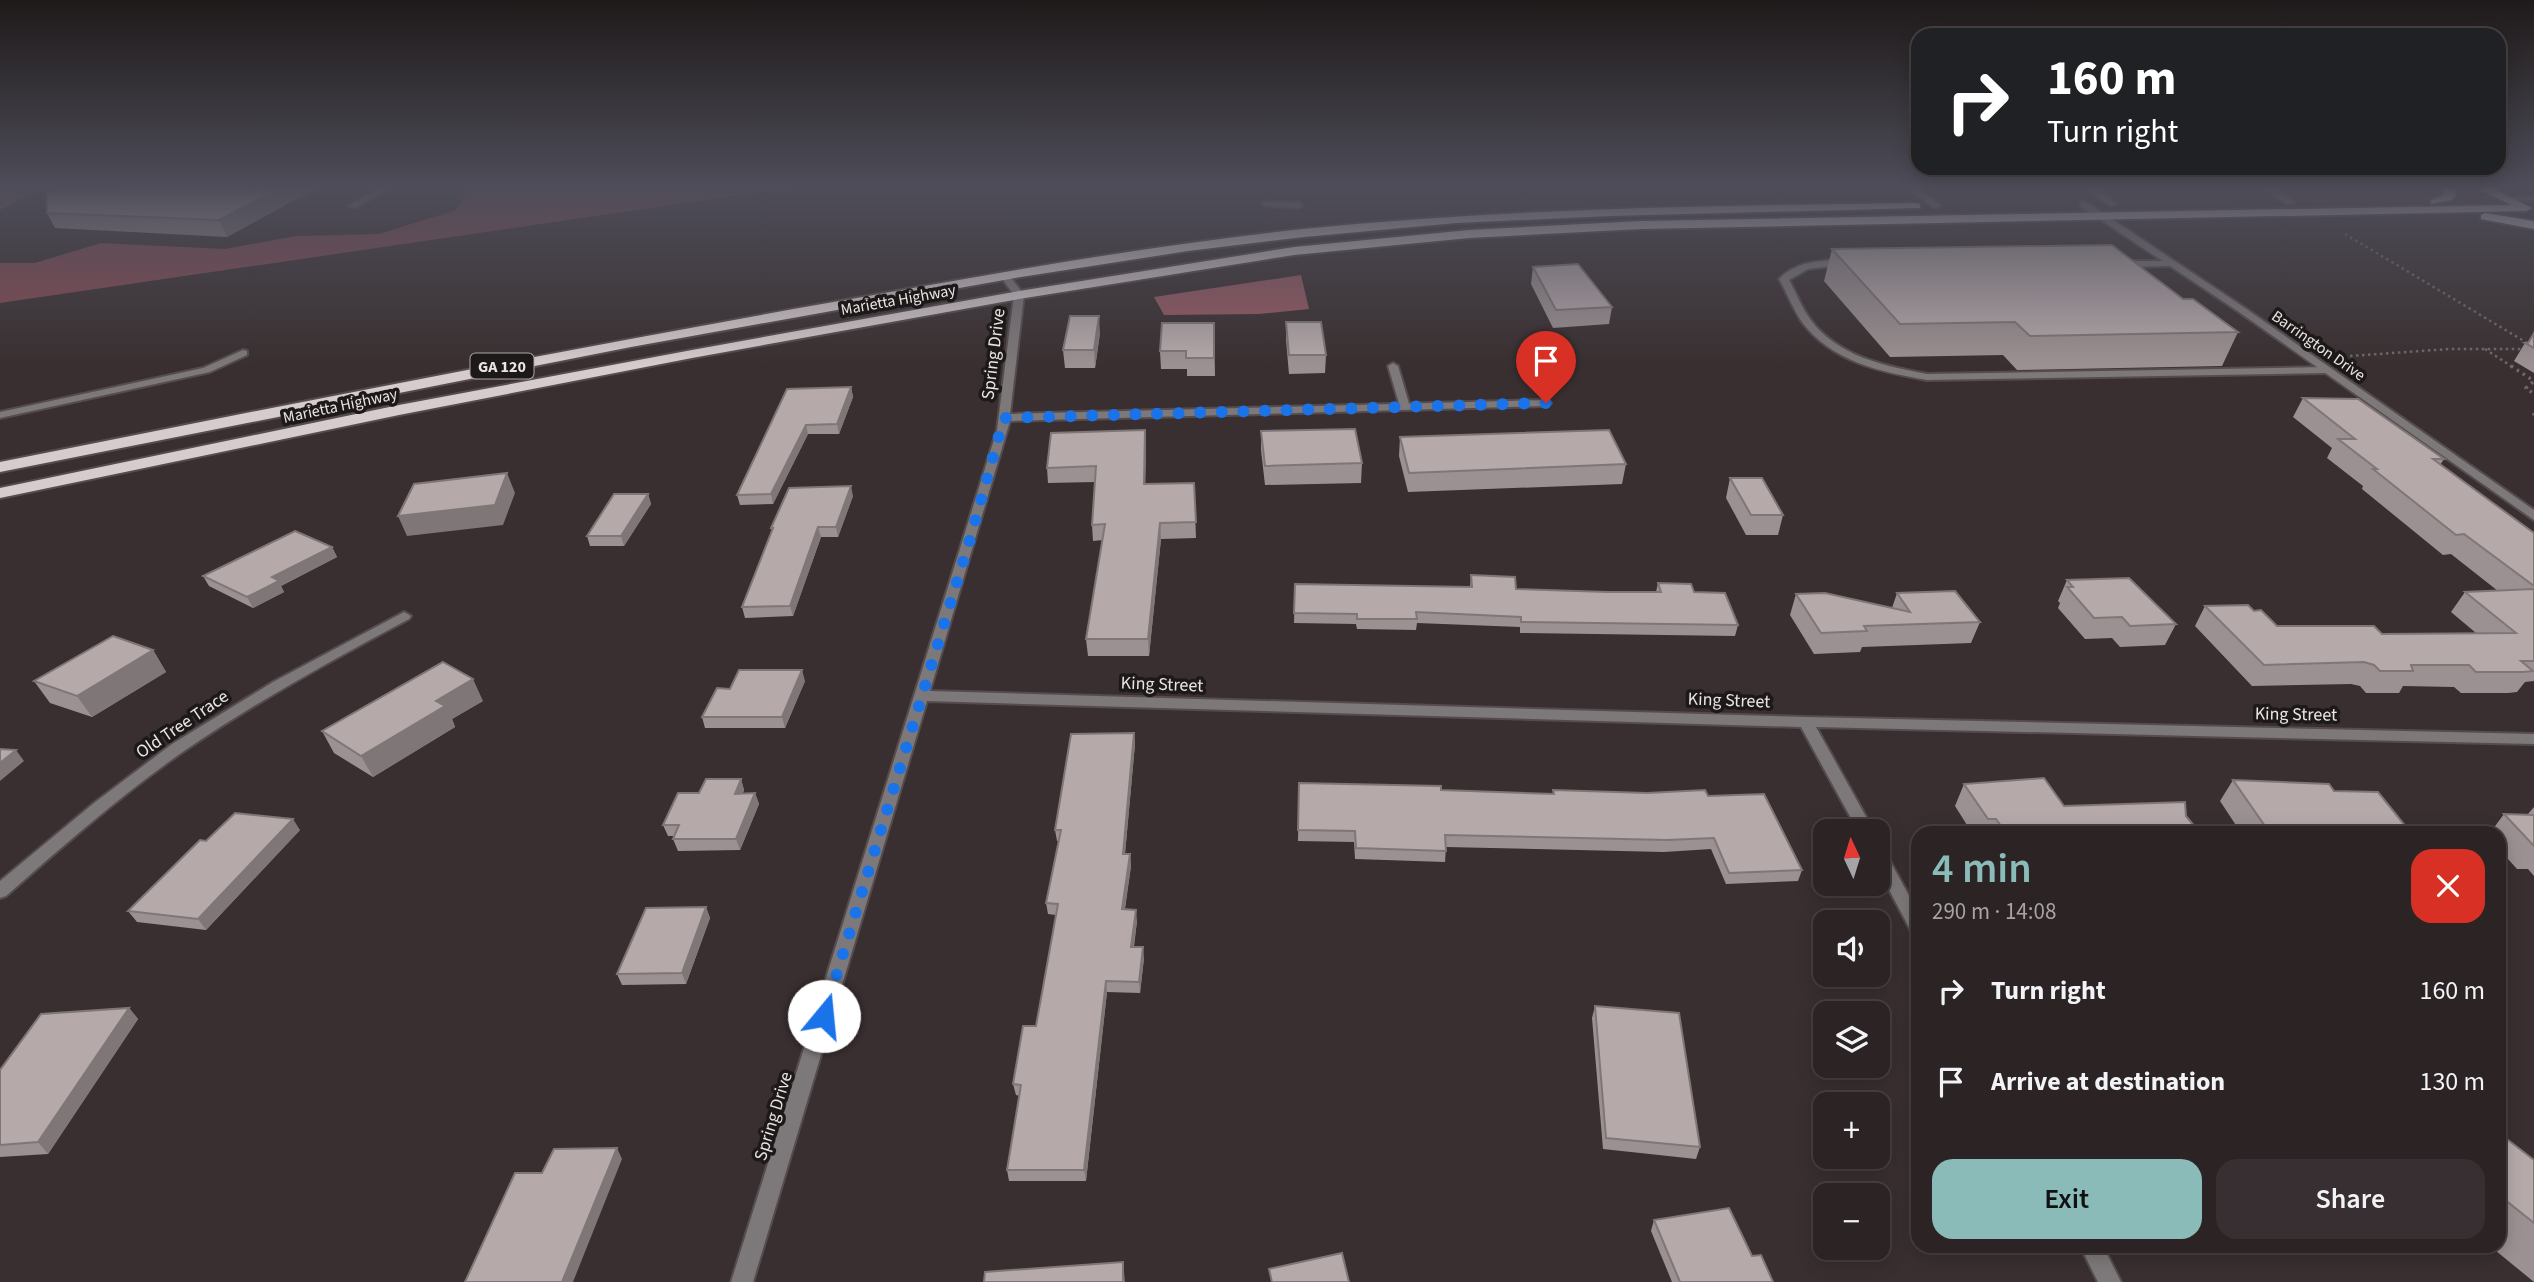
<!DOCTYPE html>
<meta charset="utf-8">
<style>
body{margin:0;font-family:"Source Sans 3",sans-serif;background:#372f31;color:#f1f3f6;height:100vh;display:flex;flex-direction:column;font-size:26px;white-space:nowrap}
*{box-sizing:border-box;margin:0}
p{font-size:23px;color:#a6a4a6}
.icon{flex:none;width:38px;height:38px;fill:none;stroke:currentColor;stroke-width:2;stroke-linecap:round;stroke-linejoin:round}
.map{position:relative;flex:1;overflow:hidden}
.details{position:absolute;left:1911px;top:826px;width:595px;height:427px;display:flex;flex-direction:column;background:#2b2324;border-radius:21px;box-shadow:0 4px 18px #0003,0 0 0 2px #474041}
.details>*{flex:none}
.hud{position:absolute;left:1911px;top:28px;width:595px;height:147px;border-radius:21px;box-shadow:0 4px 18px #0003,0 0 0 2px #474041;background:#202124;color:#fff;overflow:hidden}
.needle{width:46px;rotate:356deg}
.tools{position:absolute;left:1813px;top:819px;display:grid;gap:14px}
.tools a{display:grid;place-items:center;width:77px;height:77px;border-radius:14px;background:#2b2324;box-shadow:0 4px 18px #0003,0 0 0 2px #474041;font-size:35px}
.pin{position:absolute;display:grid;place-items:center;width:60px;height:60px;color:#fff;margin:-72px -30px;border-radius:50% 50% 50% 0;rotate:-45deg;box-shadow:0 0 7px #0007}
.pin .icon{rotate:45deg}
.me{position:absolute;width:77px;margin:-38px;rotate:17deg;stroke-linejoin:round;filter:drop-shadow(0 0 5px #0008)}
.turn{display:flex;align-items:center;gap:24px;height:147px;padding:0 21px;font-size:32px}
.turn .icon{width:91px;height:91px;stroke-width:2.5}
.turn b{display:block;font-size:49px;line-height:60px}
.round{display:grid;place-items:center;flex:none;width:74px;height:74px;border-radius:21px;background:#372f31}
.summary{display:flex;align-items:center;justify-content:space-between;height:119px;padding:0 21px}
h1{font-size:42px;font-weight:600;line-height:52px;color:#8bbbb9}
.primary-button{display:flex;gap:14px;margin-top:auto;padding:14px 21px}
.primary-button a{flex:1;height:80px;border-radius:21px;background:#8bbbb9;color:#111;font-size:28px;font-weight:600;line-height:80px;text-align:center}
.primary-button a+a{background:#372f31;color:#f1f3f6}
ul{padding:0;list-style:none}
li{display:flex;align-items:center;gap:21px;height:91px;padding:0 21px}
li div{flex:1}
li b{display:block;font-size:26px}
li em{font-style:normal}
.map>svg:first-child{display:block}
.green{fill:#612b33}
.forest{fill:#864b52}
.water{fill:#975a62}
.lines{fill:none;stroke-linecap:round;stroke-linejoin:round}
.service-casing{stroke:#554c4d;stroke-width:4}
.minor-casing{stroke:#554c4d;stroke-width:4}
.trunk-casing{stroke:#554c4d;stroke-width:4}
.path-far1{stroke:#706768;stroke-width:2.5;stroke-dasharray:2.5 3.5;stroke-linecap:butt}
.path{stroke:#706768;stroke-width:3.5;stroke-dasharray:2.5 4.5;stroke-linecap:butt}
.service{fill:#7d7879;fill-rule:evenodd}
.minor{fill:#7d7879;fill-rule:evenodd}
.trunk{fill:#d7cccd;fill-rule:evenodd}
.wall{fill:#9c9192}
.shaded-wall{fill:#7f7677}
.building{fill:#b5a9aa;stroke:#7f7677;stroke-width:2}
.route{stroke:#1a73e8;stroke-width:12;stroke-dasharray:0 21.6}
.labels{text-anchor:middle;stroke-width:7;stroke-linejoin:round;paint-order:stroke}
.far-street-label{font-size:16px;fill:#eae4e4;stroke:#1d1919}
.shield{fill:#1d1919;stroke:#aca7a7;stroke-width:2}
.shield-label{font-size:16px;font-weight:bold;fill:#eae4e4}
.street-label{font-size:18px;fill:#eae4e4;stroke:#1d1919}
</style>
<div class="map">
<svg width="2534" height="1282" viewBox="0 0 2534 1282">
<rect width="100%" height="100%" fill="#392f30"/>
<polygon class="green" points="2246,187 2481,187 2509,200 2271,202"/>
<g class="forest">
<polygon points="0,187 45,187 0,210"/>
<polygon points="469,187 794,187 0,303 0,263 35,263 101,243 225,249 296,236 379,234 456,210"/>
</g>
<polygon class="water" points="1301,275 1309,309 1259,314 1164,315 1154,297"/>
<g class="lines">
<g class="service-casing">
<g id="service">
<polygon points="2084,187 2094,187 2117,204 2110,206"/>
<polygon points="1263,202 1299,202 1303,205 1299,208 1266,206 1262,204"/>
<path d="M1847 259 1850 260V264L1808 269 1789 280C1796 292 1801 307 1810 319 1837 356 1884 366 1927 374L2327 367 2332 370 2327 373 1927 380C1881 372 1832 362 1802 322 1793 309 1787 293 1779 279 1797 260 1823 261 1847 259Z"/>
<polygon points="2173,261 2176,262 2176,266 2119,267 2114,264 2119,261"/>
<polygon points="243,350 247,351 247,355 210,372 0,418 0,412 203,368"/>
<polygon points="1393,363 1398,366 1410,407 1409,409 1405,410 1400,407 1388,366"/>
</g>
</g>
<g class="minor-casing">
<g id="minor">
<polygon points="382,187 392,187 355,208 348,206"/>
<polygon points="1907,187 1916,187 1941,206 1934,208"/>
<polygon points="2261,187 2271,187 2294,202 2287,204"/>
<polygon points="2534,196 2534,200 2509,202 2505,200 2509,198"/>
<polygon points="2080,202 2086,202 2245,308 2534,510 2534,520 2239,312 2080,206"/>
<polygon points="1006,274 1009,275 1024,295 1010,414 1546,400 1551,403 1546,406 1010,421 930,691 1806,717 2534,734 2534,744 1816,727 1874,831 1858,831 1801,727 927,701 753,1282 731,1282 997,430 1014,295 1001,277"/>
<path d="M404 612 411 616 409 619C332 660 256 702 184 751 121 795 64 845 6 896L0 898V881L94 803 172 744 273 682Z"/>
<polygon points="1878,848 1884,850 1918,912 1918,935 1912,933 1878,869"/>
<polygon points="2080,1246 2103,1246 2121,1282 2098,1282"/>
</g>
</g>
<g class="trunk-casing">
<g id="trunk">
<polygon points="2441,187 2453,187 2456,195 2452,200 2431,204 2431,200 2444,195"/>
<polygon points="2475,187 2490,187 2532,208 2526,211 1641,229 1469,238 1294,255 1019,299 692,358 399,415 0,498 0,488 399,405 692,350 1019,291 1294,247 1469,230 1641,221 2511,205"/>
<path d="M1916 203 1920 204V208L1609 216 1456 223 1304 237 1188 251 1015 278 631 347 0 472V462C274 407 547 353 822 304 982 276 1142 246 1303 229 1507 208 1712 206 1916 203Z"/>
<polygon points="2485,213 2534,221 2534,229 2481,219 2481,215"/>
</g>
</g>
<g class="path-far1">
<polyline points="2345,234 2534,347"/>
<polyline points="2485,349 2514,368"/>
<polyline points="2350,356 2449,349 2526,349"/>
</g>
<g class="path">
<polyline points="2511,366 2534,381"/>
<polyline points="2533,382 2526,388 2534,394"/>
<polyline points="2534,413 2534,419"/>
</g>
<use href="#service" class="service"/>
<use href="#minor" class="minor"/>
<use href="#trunk" class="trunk"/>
</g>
<g class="wall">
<polygon points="149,187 318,187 227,237 55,228 47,213"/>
<rect x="1794" y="187" width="56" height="1"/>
<polygon points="1832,249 2183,299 2238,332 2222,366 2017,370 2003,355 1890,357 1824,281"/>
<polygon points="1533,267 1612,307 1609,324 1553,328 1531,284"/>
<polygon points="1286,322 1326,355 1325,373 1289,374 1286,340"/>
<polygon points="1214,323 1215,376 1187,376 1187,369 1161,369 1160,351"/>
<polygon points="2534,332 2534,373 2514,361 2525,343 2528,343"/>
<polygon points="1100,333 1095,368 1065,368 1063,350"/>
<polygon points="851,387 853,397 839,434 808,434 773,504 740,505 737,495 787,389"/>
<polygon points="2303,398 2444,459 2440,465 2534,533 2534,681 2525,682 2517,692 2508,693 2461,693 2454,687 2403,686 2399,693 2366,693 2360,686 2351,684 2252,686 2195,626 2205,606 2254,611 2277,626 2382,634 2476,633 2451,612 2465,592 2498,591 2451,554 2443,555 2362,489 2363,486 2327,458 2332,448 2293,417"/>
<polygon points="1145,430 1146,445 1145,484 1194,483 1196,538 1161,539 1149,656 1088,656 1086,639 1103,540 1093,541 1092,525 1095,482 1048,483 1047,468"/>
<polygon points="1261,431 1362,463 1361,483 1265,485 1261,450"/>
<polygon points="1400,437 1626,464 1622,484 1408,492 1399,456"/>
<polygon points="1730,478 1783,515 1778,535 1746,535 1726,498"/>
<polygon points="648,494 651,504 624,546 590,546 587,536"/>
<polygon points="853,496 838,537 821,537 793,616 745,618 742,607 772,532 771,528"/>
<polygon points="332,547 337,557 281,586 284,592 253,608 209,586 203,576"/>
<polygon points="1471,575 1516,589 1607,592 1656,592 1658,583 1694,592 1738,625 1735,636 1520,633 1520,627 1417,623 1416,630 1357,629 1356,624 1294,623 1295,584 1470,587"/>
<polygon points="2067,580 2176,624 2165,645 2120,647 2112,638 2085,639 2058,608 2060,603 2058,601"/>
<polygon points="1897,593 1980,622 1971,643 1862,647 1860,652 1814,654 1790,615 1796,594 1892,608"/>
<polygon points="153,650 166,672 92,717 50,703 34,681"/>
<polygon points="805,681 785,728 705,728 702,717 730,689"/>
<polygon points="483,701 452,719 455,727 373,777 334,753 322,731"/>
<polygon points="1134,733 1135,744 1125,854 1130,854 1131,866 1125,909 1137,921 1134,947 1144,958 1140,993 1107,992 1086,1181 1009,1181 1007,1170 1020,1096 1016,1095 1013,1084 1036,1026 1056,915 1048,914 1046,903 1059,841 1057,841 1055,830"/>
<polygon points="741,779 744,790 743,793 755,793 759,804 740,850 678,851 673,839 674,836 668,836 663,825 699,793"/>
<polygon points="2233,780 2334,791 2411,833 2241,833 2220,801"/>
<polygon points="1299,783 1441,790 1553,794 1553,790 1708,796 1802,870 1798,881 1726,884 1711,849 1664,852 1446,847 1445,862 1355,859 1354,842 1298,841"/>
<polygon points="1964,784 2064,806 2186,816 2200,833 1972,833 1955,806"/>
<polygon points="2534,807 2534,876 2528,869 2517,869 2499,849 2499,833 2490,833 2504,814 2528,814"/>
<polygon points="300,830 206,930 137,922 128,911 206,841"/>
<polygon points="706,907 710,918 686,984 622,985 617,974"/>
<polygon points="1595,1006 1700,1147 1696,1159 1603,1149 1592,1018"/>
<polygon points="129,1008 138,1019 48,1154 0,1157 0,1070"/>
<polygon points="2499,1133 2534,1160 2534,1282 2490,1246 2499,1246"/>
<polygon points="1654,1220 1773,1282 1672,1282 1651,1231"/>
</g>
<g class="shaded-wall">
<polygon points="282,187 318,187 227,237 219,220"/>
<polygon points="1099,316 1100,333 1095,368 1094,350"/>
<polygon points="851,387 853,397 839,434 837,424"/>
<polygon points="806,425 808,434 773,504 771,494"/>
<polygon points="1145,430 1146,445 1145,500 1144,484"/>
<polygon points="507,473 515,493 503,525 407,536 398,516"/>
<polygon points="851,486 853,496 838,537 836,527"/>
<polygon points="648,494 651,504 624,546 621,536"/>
<polygon points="1160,523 1161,539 1149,656 1148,639"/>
<polygon points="818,527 821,537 793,616 790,606"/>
<polygon points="332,547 337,557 281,586 284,592 253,608 247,597 272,577"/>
<polygon points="153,650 166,672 92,717 77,696"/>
<polygon points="802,670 805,681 785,728 782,717"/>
<polygon points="473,679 483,701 452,719 455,727 373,777 361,756 436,701"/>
<polygon points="1134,733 1135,744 1124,865 1123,854"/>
<polygon points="16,750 24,761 0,781 0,763"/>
<polygon points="741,779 744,790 739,805 735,794"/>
<polygon points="755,793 759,804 740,850 736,839"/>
<polygon points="293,819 300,830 206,930 198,919"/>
<polygon points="1130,854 1131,866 1123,920 1122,909"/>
<polygon points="706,907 710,918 686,984 682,973"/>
<polygon points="1136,910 1137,921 1132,958 1131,947"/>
<polygon points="1143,947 1144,958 1140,993 1139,982"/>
<polygon points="1106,981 1107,992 1086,1181 1084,1170"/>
<polygon points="129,1008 138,1019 48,1154 38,1142"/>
<polygon points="617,1148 622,1159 573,1282 562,1282"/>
<polygon points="1123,1262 1125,1282 1123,1282"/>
</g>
<g class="building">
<polygon points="149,187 282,187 219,220 47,213 47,192"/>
<polygon points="2112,245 2183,299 2193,299 2238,332 2030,336 2015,322 1900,324 1832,249"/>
<polygon points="1578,264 1612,307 1556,310 1533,267"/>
<polygon points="1070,316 1099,316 1094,350 1063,350"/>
<polygon points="1286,322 1321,322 1326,355 1289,355"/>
<polygon points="1162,323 1214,323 1214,358 1186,358 1186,351 1160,351"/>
<polygon points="2534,333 2534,348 2525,343 2528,343"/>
<polygon points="851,387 837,424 806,425 771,494 737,495 787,389"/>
<polygon points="2303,398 2358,399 2444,459 2433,459 2534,533 2534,586 2464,534 2456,535 2373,469 2377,469 2338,439 2355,439"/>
<polygon points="1355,429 1362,463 1265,466 1261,431"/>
<polygon points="1145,430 1144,484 1194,483 1196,522 1160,523 1148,639 1086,639 1105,524 1092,525 1096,466 1047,468 1051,433"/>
<polygon points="1609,430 1626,464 1409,473 1400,437"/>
<polygon points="507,473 495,505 398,516 414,484"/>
<polygon points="1730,478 1762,478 1783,515 1751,515"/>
<polygon points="851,486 836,527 818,527 790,606 742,607 773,528 771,528 789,488"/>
<polygon points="614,494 648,494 621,536 587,536"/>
<polygon points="295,531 332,547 272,577 279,581 247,597 203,576"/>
<polygon points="1471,575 1515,577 1516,589 1607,592 1661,592 1658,583 1691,584 1694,592 1725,593 1738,625 1521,622 1521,617 1416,612 1417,619 1357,619 1357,614 1294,613 1295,584 1472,587"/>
<polygon points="2129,578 2176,624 2130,626 2122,617 2094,618 2067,587 2073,587 2067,580"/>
<polygon points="2534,589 2534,661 2521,661 2533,671 2523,672 2476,672 2469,665 2411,665 2413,671 2380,671 2374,665 2364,662 2264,665 2205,606 2248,605 2254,611 2261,610 2277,626 2374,626 2382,634 2516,633 2465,592"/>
<polygon points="1955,591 1980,622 1864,626 1867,631 1821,633 1796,594 1825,593 1910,612 1897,593"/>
<polygon points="113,636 153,650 77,696 34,681"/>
<polygon points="443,662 473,679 436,701 445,706 361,756 322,731"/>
<polygon points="739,670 802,670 782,717 702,717 717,688 730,689"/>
<polygon points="1134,733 1123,854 1130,854 1122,909 1136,910 1131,947 1143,947 1139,982 1106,981 1084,1170 1007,1170 1021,1085 1013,1084 1023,1026 1036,1026 1058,904 1046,903 1061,830 1055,830 1071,734"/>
<polygon points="0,749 16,750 0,763"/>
<polygon points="2044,778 2064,806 2185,802 2186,816 2200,833 2120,833 2119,832 2097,833 2006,833 1996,819 1988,819 1964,784"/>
<polygon points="706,779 741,779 735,794 755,793 736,839 673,839 679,825 663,825 678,793 699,793"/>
<polygon points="2233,780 2329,784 2334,791 2378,792 2411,833 2358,832 2359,833 2310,833 2306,827 2265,826"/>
<polygon points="1299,783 1441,786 1441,790 1554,794 1553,790 1647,793 1705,790 1708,796 1764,794 1802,870 1729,873 1714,838 1667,840 1445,835 1446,851 1356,848 1355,831 1298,830"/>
<polygon points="235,813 293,819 198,919 128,911 200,840 206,841"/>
<polygon points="2504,814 2534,815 2534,846"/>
<polygon points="706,907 682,973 617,974 646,908"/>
<polygon points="1595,1006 1679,1013 1700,1147 1606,1138"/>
<polygon points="129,1008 38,1142 0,1145 0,1070 41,1014"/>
<polygon points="2499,1133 2534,1160 2534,1223 2499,1195"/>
<polygon points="617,1148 562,1282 465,1282 515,1173 542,1173 554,1149"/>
<polygon points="1729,1208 1752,1256 1761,1255 1773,1282 1680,1282 1654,1220"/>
<polygon points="1342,1253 1349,1282 1272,1282 1269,1269"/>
<polygon points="1123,1262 1123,1282 984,1282 985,1272"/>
</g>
<linearGradient id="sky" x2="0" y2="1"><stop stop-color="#1f1a1a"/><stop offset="0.51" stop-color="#4e4d59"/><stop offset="1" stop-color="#4e4d59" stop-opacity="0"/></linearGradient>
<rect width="2534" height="367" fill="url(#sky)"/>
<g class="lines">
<polyline class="route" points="824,1016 971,536 1004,418 1546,403"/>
</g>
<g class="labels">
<g class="far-street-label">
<text transform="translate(898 299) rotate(-10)" y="6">Marietta Highway</text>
<text transform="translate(2319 345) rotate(35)" y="6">Barrington Drive</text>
<text transform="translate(340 405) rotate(-12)" y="6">Marietta Highway</text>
</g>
<rect class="shield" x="470.5" y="353.5" width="63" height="25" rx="5"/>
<g class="shield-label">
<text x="502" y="372">GA 120</text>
</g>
<g class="street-label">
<text transform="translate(993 354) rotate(-83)" y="6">Spring Drive</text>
<text transform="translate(1162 684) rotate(2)" y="6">King Street</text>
<text transform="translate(1729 700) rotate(2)" y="6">King Street</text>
<text transform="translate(2296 714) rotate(1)" y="6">King Street</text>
<text transform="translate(182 724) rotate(-34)" y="6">Old Tree Trace</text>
<text transform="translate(773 1116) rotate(-73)" y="6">Spring Drive</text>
</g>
</g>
</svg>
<div class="tools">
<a><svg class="needle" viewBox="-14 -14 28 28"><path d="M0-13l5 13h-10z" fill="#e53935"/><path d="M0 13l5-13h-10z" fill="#a6a4a6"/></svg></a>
<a><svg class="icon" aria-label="sound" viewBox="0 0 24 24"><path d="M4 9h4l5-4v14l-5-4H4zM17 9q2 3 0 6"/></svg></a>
<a><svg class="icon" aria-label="layers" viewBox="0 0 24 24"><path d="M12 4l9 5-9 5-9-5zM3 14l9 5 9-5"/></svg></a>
<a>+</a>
<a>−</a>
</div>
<div class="pin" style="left:1546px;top:403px;background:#d93025"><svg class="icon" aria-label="arrive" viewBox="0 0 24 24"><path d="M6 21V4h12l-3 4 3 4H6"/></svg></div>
<svg class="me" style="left:824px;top:1016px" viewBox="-20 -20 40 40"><circle r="19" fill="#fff"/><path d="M0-13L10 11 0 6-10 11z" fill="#1a73e8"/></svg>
<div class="hud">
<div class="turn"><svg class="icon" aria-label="right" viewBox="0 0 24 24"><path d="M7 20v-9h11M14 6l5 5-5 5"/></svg><div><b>160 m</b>Turn right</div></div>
</div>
<section class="details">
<div class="summary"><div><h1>4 min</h1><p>290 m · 14:08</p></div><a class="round" style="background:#d93025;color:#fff"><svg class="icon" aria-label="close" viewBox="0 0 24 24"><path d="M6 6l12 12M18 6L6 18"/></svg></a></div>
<ul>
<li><svg class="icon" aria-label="right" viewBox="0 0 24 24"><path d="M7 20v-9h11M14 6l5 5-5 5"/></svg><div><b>Turn right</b></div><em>160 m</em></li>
<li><svg class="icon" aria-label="arrive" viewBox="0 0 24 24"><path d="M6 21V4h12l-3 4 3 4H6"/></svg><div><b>Arrive at destination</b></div><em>130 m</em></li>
</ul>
<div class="primary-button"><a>Exit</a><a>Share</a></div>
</section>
</div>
